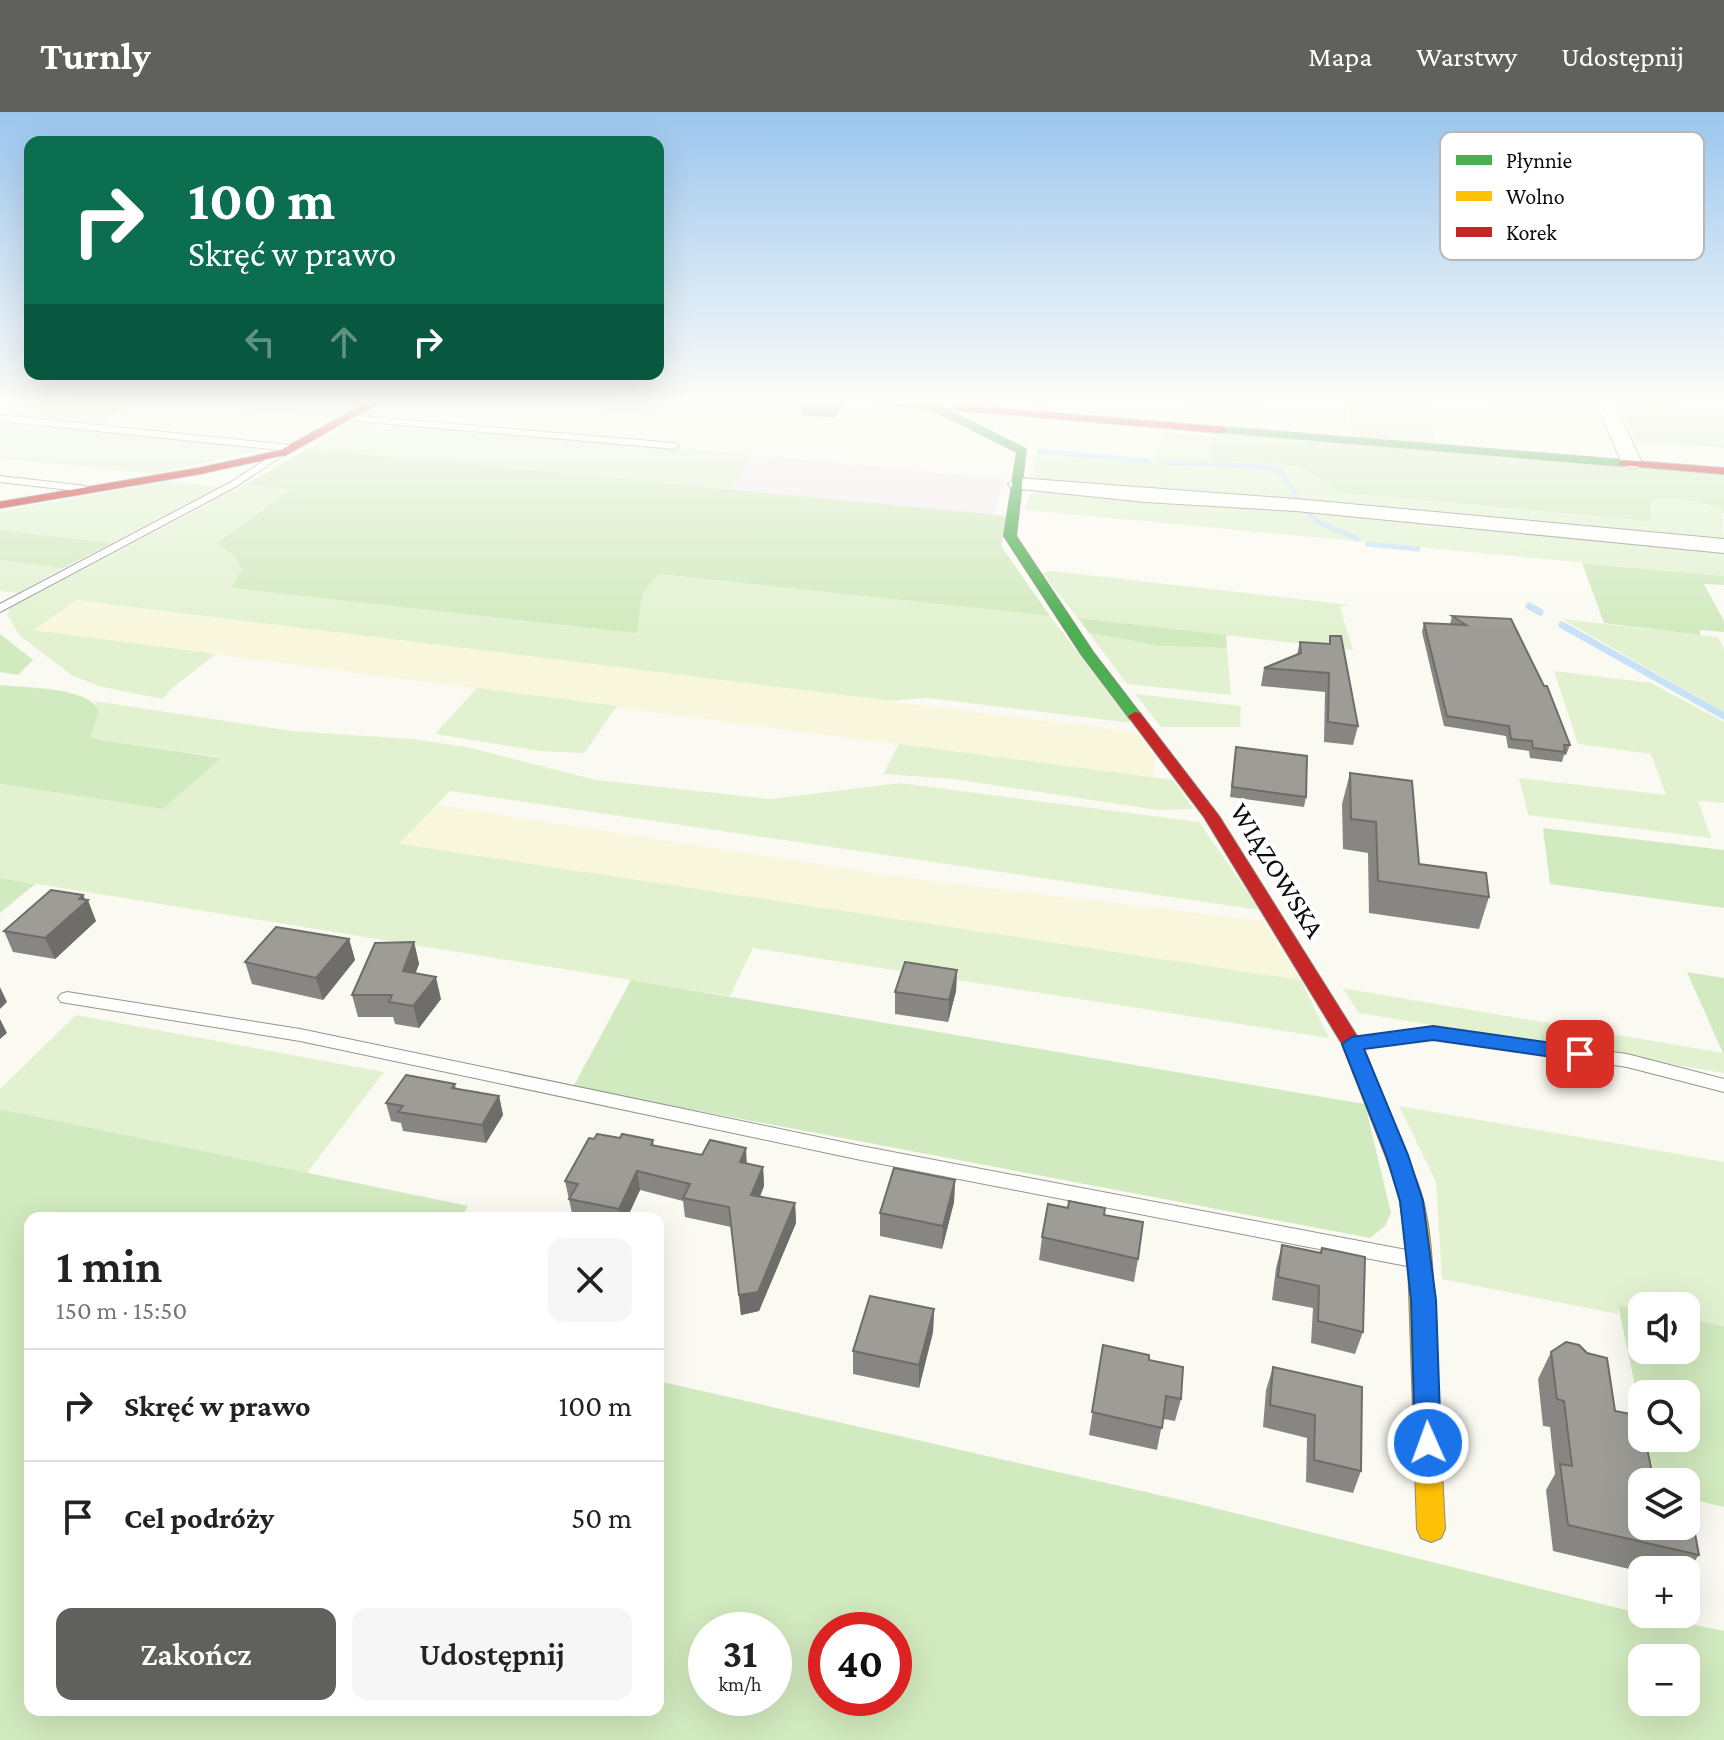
<!DOCTYPE html>
<html lang="pl">
<meta charset="utf-8">
<style>
body{margin:0;font-family:"Crimson Pro",serif;background:#f6f6f6;color:#222;height:100vh;display:flex;flex-direction:column;font-size:30px;white-space:nowrap}
*{box-sizing:border-box;margin:0}
p{font-size:26px;color:#767676}
.icon{flex:none;width:44px;height:44px;fill:none;stroke:currentColor;stroke-width:2;stroke-linecap:round;stroke-linejoin:round}
.map{position:relative;flex:1;overflow:hidden}
.details{position:absolute;left:24px;top:1100px;width:640px;height:504px;display:flex;flex-direction:column;background:#fff;border-radius:16px;box-shadow:0 8px 32px #0002}
.details>*{flex:none}
.guide{position:absolute;left:24px;top:24px;width:640px;height:244px;border-radius:16px;box-shadow:0 8px 32px #0002;background:#0b6e4f;color:#fff;overflow:hidden}
.buttons{position:absolute;left:1628px;top:1180px;display:grid;gap:16px}
.buttons a{display:grid;place-items:center;width:72px;height:72px;border-radius:16px;background:#fff;box-shadow:0 8px 32px #0002;font-size:40px}
.speed{position:absolute;left:688px;top:1500px;display:flex;gap:16px;font-size:40px;font-weight:700;text-align:center}
.speed>*{display:grid;place-content:center;width:104px;height:104px;border-radius:50%;background:#fff;box-shadow:0 8px 32px #0002;line-height:1}
.speed small{font-size:20px;font-weight:400}
.speed .limit{border:12px solid #d22;background:#fff;color:#111}
.pin{position:absolute;display:grid;place-items:center;width:68px;height:68px;color:#fff;margin:-34px;border-radius:16px;box-shadow:0 4px 12px #0006}
.me{position:absolute;width:88px;margin:-44px;rotate:358deg;stroke-linejoin:round;filter:drop-shadow(0 0 6px #0008)}
.turn{display:flex;align-items:center;gap:28px;height:168px;padding:0 32px;font-size:36px}
.turn .icon{width:104px;height:104px;stroke-width:2.5}
.turn b{display:block;font-size:56px;line-height:68px}
.lanes{display:flex;align-items:center;height:76px;padding:0 32px;background:#0003;justify-content:center;gap:40px;direction:ltr}
.lanes .off{opacity:.35}
.round{display:grid;place-items:center;flex:none;width:84px;height:84px;border-radius:16px;background:#f6f6f6}
.head{display:flex;align-items:center;justify-content:space-between;height:136px;padding:0 32px}
h1{font-size:48px;font-weight:600;line-height:60px}
.cta{display:flex;gap:16px;margin-top:auto;padding:16px 32px}
.cta a{flex:1;height:92px;border-radius:16px;background:#60605d;color:#fff;font-size:32px;font-weight:600;line-height:92px;text-align:center}
.cta a+a{background:#f6f6f6;color:#222}
ul{padding:0;list-style:none}
li{display:flex;align-items:center;gap:24px;height:112px;padding:0 32px;border-top:2px solid #e0e0e0}
li div{flex:1}
li b{display:block;font-size:30px}
li em{font-style:normal}
header{display:flex;align-items:center;gap:48px;box-sizing:border-box;height:112px;padding:0 40px;background:#60605d;color:#fff}
header strong{font-size:38px}
nav{display:flex;gap:44px;margin-inline-start:auto;font-size:28px}
.map>svg:first-child{display:block}
.industrial{fill:#f3ecef}
.farmland{fill:#f8f7de}
.green{fill:#e2f2d1}
.forest{fill:#d2eabf;fill-rule:evenodd}
.lines{fill:none;stroke-linecap:round;stroke-linejoin:round}
.stream-far1{stroke:#c7e2f6;stroke-width:5}
.stream{stroke:#c7e2f6;stroke-width:7}
.lane-casing{stroke:#949490;stroke-width:2}
.street-casing{stroke:#949490;stroke-width:2}
.fast-casing{stroke:#8b8a87;stroke-width:2}
.slow-casing{stroke:#8b8a87;stroke-width:2}
.jam-casing{stroke:#8b8a87;stroke-width:2}
.lane{fill:#fefefd;fill-rule:evenodd}
.street{fill:#fefefd;fill-rule:evenodd}
.fast{fill:#4caf50;fill-rule:evenodd}
.slow{fill:#ffc107;fill-rule:evenodd}
.jam{fill:#c62828;fill-rule:evenodd}
.wall{fill:#888682}
.shaded-wall{fill:#6f6d6a}
.building{fill:#9e9c97;stroke:#6f6d6a;stroke-width:2}
.route{fill:#1a73e8;stroke:#114b97;stroke-width:2}
.labels{text-anchor:middle;stroke-width:8;stroke-linejoin:round;paint-order:stroke}
.street-label{font-size:28px;fill:#0d0d0d;stroke:#fff}
.key{fill:#fff;stroke:#b6b6b6;stroke-width:2}
.key-label{font-size:22px;fill:#0d0d0d}
</style>
<header>
<strong>Turnly</strong>
<nav><a>Mapa</a><a>Warstwy</a><a>Udostępnij</a></nav>
</header>
<div class="map">
<svg width="1724" height="1628" viewBox="0 0 1724 1628">
<rect width="100%" height="100%" fill="#fbfaf2"/>
<polygon class="industrial" points="754,343 1006,367 993,403 728,378"/>
<g class="farmland">
<polygon points="77,488 1137,620 1155,644 1153,666 32,518"/>
<polygon points="437,693 906,766 1263,809 1301,868 398,733"/>
</g>
<g class="green">
<polygon points="147,288 368,288 334,305"/>
<polygon points="587,288 802,291 783,313 579,295"/>
<polygon points="1186,288 1267,288 1265,305 1183,298"/>
<polygon points="1341,288 1427,288 1436,332 1352,325 1350,296 1341,295"/>
<polygon points="1488,288 1592,288 1600,303 1489,295"/>
<polygon points="359,308 754,343 728,378 308,337"/>
<polygon points="0,310 254,336 259,338 154,362 0,346"/>
<path d="M1163 321 1215 325 1210 349C1262 351 1298 342 1338 381L1599 405 1653 398 1652 388H1699L1722 397 1724 429 1045 370 1032 364 1036 341 1153 351Z"/>
<polygon points="167,369 218,375 112,431 0,418 0,399"/>
<polygon points="246,372 291,376 218,430 235,445 242,458 232,476 637,520 642,483 658,462 1050,504 1132,611 927,586 891,589 77,488 33,518 216,542 171,577 163,587 102,575 73,564 20,524 7,502 10,496"/>
<polygon points="1043,378 1293,397 1724,438 1724,464 1026,398 1029,383"/>
<polygon points="0,448 63,456 18,481 0,479"/>
<polygon points="1052,459 1350,493 1340,495 1353,538 1078,506 1042,461"/>
<polygon points="1562,507 1718,525 1724,537 1724,600"/>
<polygon points="1089,521 1160,534 1227,536 1231,583 1127,572"/>
<polygon points="1554,559 1651,571 1724,610 1724,691 1698,689 1711,726 1528,703 1519,666 1666,683 1651,642 1578,632"/>
<polygon points="477,576 617,594 584,641 540,639 435,622"/>
<polygon points="1135,582 1241,594 1240,615 1161,615"/>
<polygon points="94,589 292,619 412,627 467,635 596,668 771,687 900,671 1199,710 1260,798 450,679 399,732 1301,868 1329,926 753,836 730,884 0,766 0,672 163,697 220,645 89,626 99,598"/>
<polygon points="899,632 1173,668 1194,697 1158,698 953,667 883,662"/>
<polygon points="1342,876 1724,941 1724,961 1359,901"/>
<polygon points="76,903 384,960 307,1061 0,997 0,977"/>
<polygon points="1399,994 1724,1050 1724,1214 1686,1207 1686,1194 1642,1194 1642,1198 1618,1193 1618,1202 1442,1167 1436,1070"/>
</g>
<g class="forest">
<polygon points="49,288 141,288 94,313 13,305"/>
<polygon points="1618,291 1724,298 1724,336 1637,329"/>
<path d="M1217 319 1724 361V402L1721 397C1698 388 1677 386 1652 388L1650 409 1338 381C1298 342 1261 351 1210 349Z"/>
<polygon points="308,337 1008,404 1001,434 1050,504 658,462 642,483 637,521 231,476 242,458 235,445 217,431 290,377 246,372"/>
<polygon points="0,418 112,431 63,456 0,448"/>
<polygon points="1582,451 1724,464 1724,473 1704,472 1724,509 1724,520 1700,518 1700,523 1604,511"/>
<polygon points="1078,506 1226,523 1227,536 1160,534 1089,521"/>
<polygon points="0,522 33,548 18,563 0,560"/>
<path d="M0 573C26 576 87 575 99 598L90 626 221 646 163 697 0 672Z"/>
<polygon points="1543,716 1724,738 1724,796 1550,772"/>
<polygon points="0,766 35,772 0,801"/>
<polygon points="1687,860 1724,866 1724,941 1723,941"/>
<polygon points="631,868 1365,992 1391,1101 1385,1114 1370,1126 573,975"/>
<path d="M0 997 468 1094 461 1106H30V1598H658V1269L1190 1390 1642 1502 1724 1519V1628H0ZM706 1518H774V1586H706ZM894 1518V1586H826V1518ZM1686 1546V1590H1642V1546Z"/>
<polygon points="1618,1193 1642,1198 1642,1238 1686,1238 1686,1207 1724,1214 1724,1395 1686,1386 1686,1370 1656,1370 1646,1326 1686,1326 1686,1282 1642,1282 1642,1307"/>
</g>
<g class="lines">
<g class="stream-far1">
<polyline points="1039,339 1149,349"/>
<polyline points="1163,350 1274,356 1281,360 1298,386"/>
<polyline points="1306,399 1318,410 1358,427"/>
<polyline points="1368,432 1418,437"/>
</g>
<g class="stream">
<polyline points="1529,494 1540,500"/>
<polyline points="1562,513 1724,604"/>
</g>
<g class="lane-casing">
<g id="lane">
<polygon points="0,303 290,333 295,336 290,339 0,309"/>
<polygon points="348,303 675,331 680,334 675,337 345,308 345,304"/>
<polygon points="277,340 285,342 237,374 0,500 0,492 231,370"/>
<polygon points="0,364 86,374 91,377 86,380 0,370"/>
<polygon points="67,880 300,917 861,1034 1412,1139 1419,1141 1422,1147 1419,1153 1412,1155 861,1048 300,929 61,890 58,886 61,882"/>
<polygon points="1433,915 1627,942 1724,967 1724,980 1627,955 1461,929 1433,927 1354,938 1348,936 1345,932 1348,928 1354,926"/>
</g>
</g>
<g class="street-casing">
<g id="street">
<polygon points="1595,288 1613,288 1642,351 1639,355 1632,357 1622,351"/>
<polygon points="1018,366 1296,387 1724,427 1724,441 1296,399 1145,390 1011,376 1008,372"/>
</g>
</g>
<g class="fast-casing">
<g id="fast">
<polygon points="855,288 938,293 1026,337 1016,424 1093,540 1142,604 1140,607 1130,607 1081,542 1004,424 1017,340 933,298"/>
<polygon points="1222,315 1623,348 1628,351 1623,354 1218,320 1217,318"/>
</g>
</g>
<g class="slow-casing">
<path id="slow" d="M1404 1057 1412 1059C1434 1099 1433 1176 1435 1222 1438 1287 1442 1352 1445 1417L1441 1426 1431 1430 1421 1426 1417 1417 1408 1148 1400 1089 1393 1065 1396 1059Z"/>
</g>
<g class="jam-casing">
<g id="jam">
<polygon points="372,288 384,288 286,343 199,362 0,396 0,390 199,356 279,339"/>
<polygon points="958,293 1222,315 1227,318 1222,321 955,298 953,296"/>
<polygon points="1623,348 1724,356 1724,362 1619,353 1618,351"/>
<polygon points="1135,600 1140,601 1219,704 1362,932 1415,1065 1412,1071 1404,1073 1396,1071 1342,932 1204,705 1128,604"/>
</g>
</g>
<use href="#lane" class="lane"/>
<use href="#street" class="street"/>
<use href="#fast" class="fast"/>
<use href="#slow" class="slow"/>
<use href="#jam" class="jam"/>
</g>
<g class="wall">
<polygon points="802,288 846,290 834,306 802,303"/>
<polygon points="1012,288 1053,288 1050,293 1012,290"/>
<polygon points="1633,288 1677,288 1677,290"/>
<polygon points="1452,504 1511,507 1570,633 1566,643 1564,643 1562,650 1530,646 1529,639 1508,636 1506,624 1444,614 1422,520 1424,511 1450,512"/>
<polygon points="1330,524 1358,614 1353,633 1324,630 1325,580 1261,574 1264,556 1297,542 1300,530 1329,532"/>
<polygon points="1236,635 1306,685 1304,695 1230,685"/>
<polygon points="1350,661 1419,752 1489,785 1479,817 1369,801 1368,741 1343,737 1342,692"/>
<polygon points="83,783 96,809 55,847 13,840 4,819"/>
<polygon points="349,827 355,848 323,888 252,872 245,850"/>
<polygon points="414,830 419,852 415,861 441,887 419,916 395,912 393,905 358,905 352,883"/>
<polygon points="957,858 956,879 948,910 895,902 895,880"/>
<polygon points="455,972 456,977 499,984 503,1003 486,1031 403,1019 401,1011 391,1009 386,991"/>
<polygon points="620,1026 653,1028 654,1034 763,1055 764,1074 760,1085 795,1091 796,1111 759,1199 741,1203 731,1115 685,1105 683,1089 640,1078 627,1106 573,1106 565,1069"/>
<polygon points="955,1068 954,1090 942,1137 880,1124 880,1101"/>
<polygon points="1104,1103 1138,1147 1134,1170 1039,1148 1042,1125"/>
<polygon points="1282,1133 1321,1141 1322,1136 1363,1220 1355,1242 1311,1231 1313,1196 1272,1188 1276,1156"/>
<polygon points="934,1197 933,1220 919,1276 853,1262 853,1239"/>
<polygon points="1103,1233 1149,1248 1181,1287 1175,1309 1163,1307 1157,1338 1089,1323"/>
<polygon points="1551,1240 1615,1299 1642,1370 1699,1443 1686,1461 1686,1458 1642,1458 1642,1460 1553,1439 1546,1378 1555,1362 1550,1315 1543,1314 1538,1267"/>
<polygon points="1273,1255 1362,1275 1361,1359 1353,1381 1306,1370 1307,1326 1263,1315 1266,1278"/>
</g>
<g class="shaded-wall">
<polygon points="836,288 846,288 846,290 834,306 834,291"/>
<polygon points="83,783 86,790 88,788 96,809 55,847 45,826"/>
<polygon points="349,827 355,848 323,888 316,866"/>
<polygon points="414,830 419,852 408,881 403,859"/>
<polygon points="957,858 956,879 948,910 949,888"/>
<polygon points="436,865 441,887 419,916 413,894"/>
<polygon points="0,875 7,890 0,897"/>
<polygon points="0,907 7,921 0,927"/>
<polygon points="499,984 503,1003 486,1031 482,1013"/>
<polygon points="746,1036 747,1055 740,1050"/>
<polygon points="763,1055 764,1074 752,1102 751,1083"/>
<polygon points="637,1059 640,1078 627,1106 620,1106 619,1097"/>
<polygon points="955,1068 954,1090 942,1137 943,1114"/>
<polygon points="795,1091 796,1111 759,1199 741,1203 739,1183"/>
<polygon points="934,1197 933,1220 919,1276 919,1253"/>
</g>
<g class="building">
<polygon points="802,288 836,288 834,291"/>
<polygon points="1452,504 1511,507 1544,574 1547,574 1570,633 1564,633 1565,640 1533,636 1532,629 1511,627 1509,614 1447,604 1424,511 1466,513"/>
<polygon points="1330,524 1341,524 1358,614 1328,610 1329,561 1264,556 1301,541 1300,530 1330,532"/>
<polygon points="1236,635 1307,644 1306,685 1232,675"/>
<polygon points="1350,661 1412,669 1419,752 1486,761 1489,785 1378,769 1376,710 1351,707"/>
<polygon points="51,778 83,783 79,787 88,788 45,826 4,819"/>
<polygon points="276,815 349,827 316,866 245,850"/>
<polygon points="414,830 403,859 436,865 413,894 389,890 392,883 352,883 375,831"/>
<polygon points="905,850 957,858 949,888 895,880"/>
<polygon points="406,963 455,972 452,976 499,984 482,1013 398,1000 403,994 386,991"/>
<polygon points="597,1022 620,1026 622,1022 653,1028 651,1033 702,1043 710,1028 746,1036 740,1050 763,1055 751,1083 795,1091 758,1180 739,1183 729,1095 683,1086 690,1072 637,1059 619,1097 569,1087 578,1072 565,1069 589,1026 594,1027"/>
<polygon points="894,1056 955,1068 943,1114 880,1101"/>
<polygon points="1069,1089 1105,1096 1104,1103 1143,1110 1138,1147 1042,1125 1048,1092 1068,1096"/>
<polygon points="1282,1133 1321,1141 1322,1136 1365,1145 1363,1220 1318,1209 1319,1174 1278,1165"/>
<polygon points="870,1184 934,1197 919,1253 853,1239"/>
<polygon points="1566,1230 1579,1233 1587,1241 1607,1246 1615,1299 1641,1304 1642,1326 1645,1326 1654,1370 1642,1370 1642,1414 1686,1414 1687,1379 1699,1443 1568,1413 1560,1352 1572,1354 1564,1289 1557,1287 1551,1240"/>
<polygon points="1103,1233 1149,1243 1149,1248 1183,1255 1181,1287 1166,1284 1162,1316 1092,1300"/>
<polygon points="1273,1255 1362,1275 1361,1359 1314,1348 1315,1303 1270,1293"/>
</g>
<linearGradient id="sky" x2="0" y2="1"><stop stop-color="#9bc6ee"/><stop offset="0.56" stop-color="#fdfdf9"/><stop offset="1" stop-color="#fdfdf9" stop-opacity="0"/></linearGradient>
<rect width="1724" height="516" fill="url(#sky)"/>
<polygon class="route" points="1433,914 1580,935 1590,942 1580,949 1433,928 1364,937 1408,1043 1423,1089 1436,1188 1441,1331 1437,1340 1428,1343 1419,1340 1415,1331 1411,1188 1400,1089 1386,1043 1342,932 1352,925"/>
<g class="labels">
<g class="street-label">
<text transform="translate(1278 758) rotate(58)" y="10">WIĄZOWSKA</text>
</g>
</g>
<rect x="1440" y="20" width="264" height="128" rx="12" class="key"/>
<rect x="1456" y="43" width="36" height="10" fill="#4caf50"/>
<rect x="1456" y="79" width="36" height="10" fill="#ffc107"/>
<rect x="1456" y="115" width="36" height="10" fill="#c62828"/>
<g class="key-label">
<text x="1506" y="56">Płynnie</text>
<text x="1506" y="92">Wolno</text>
<text x="1506" y="128">Korek</text>
</g>
</svg>
<div class="buttons">
<a><svg class="icon" aria-label="sound" viewBox="0 0 24 24"><path d="M4 9h4l5-4v14l-5-4H4zM17 9q2 3 0 6"/></svg></a>
<a><svg class="icon" aria-label="search" viewBox="0 0 24 24"><circle cx="10" cy="10" r="6"/><path d="M15 15l6 6"/></svg></a>
<a><svg class="icon" aria-label="layers" viewBox="0 0 24 24"><path d="M12 4l9 5-9 5-9-5zM3 14l9 5 9-5"/></svg></a>
<a>+</a>
<a>−</a>
</div>
<div class="speed"><div>31<small>km/h</small></div><div class="limit">40</div></div>
<div class="pin" style="left:1580px;top:942px;background:#d93025"><svg class="icon" aria-label="arrive" viewBox="0 0 24 24"><path d="M6 21V4h12l-3 4 3 4H6"/></svg></div>
<svg class="me" style="left:1428px;top:1331px" viewBox="-20 -20 40 40"><circle r="17" fill="#1a73e8" stroke="#fff" stroke-width="3"/><path d="M0-11L8 9 0 5-8 9z" fill="#fff"/></svg>
<div class="guide">
<div class="turn"><svg class="icon" aria-label="right" viewBox="0 0 24 24"><path d="M7 20v-9h11M14 6l5 5-5 5"/></svg><div><b>100 m</b>Skręć w prawo</div></div>
<div class="lanes"><svg class="icon off" aria-label="left" viewBox="0 0 24 24"><path d="M17 20v-9H6M10 6l-5 5 5 5"/></svg><svg class="icon off" aria-label="ahead" viewBox="0 0 24 24"><path d="M12 20V5M6 11l6-6 6 6"/></svg><svg class="icon" aria-label="right" viewBox="0 0 24 24"><path d="M7 20v-9h11M14 6l5 5-5 5"/></svg></div>
</div>
<section class="details">
<div class="head"><div><h1>1 min</h1><p>150 m · 15:50</p></div><a class="round"><svg class="icon" aria-label="close" viewBox="0 0 24 24"><path d="M6 6l12 12M18 6L6 18"/></svg></a></div>
<ul>
<li><svg class="icon" aria-label="right" viewBox="0 0 24 24"><path d="M7 20v-9h11M14 6l5 5-5 5"/></svg><div><b>Skręć w prawo</b></div><em>100 m</em></li>
<li><svg class="icon" aria-label="arrive" viewBox="0 0 24 24"><path d="M6 21V4h12l-3 4 3 4H6"/></svg><div><b>Cel podróży</b></div><em>50 m</em></li>
</ul>
<div class="cta"><a>Zakończ</a><a>Udostępnij</a></div>
</section>
</div>
